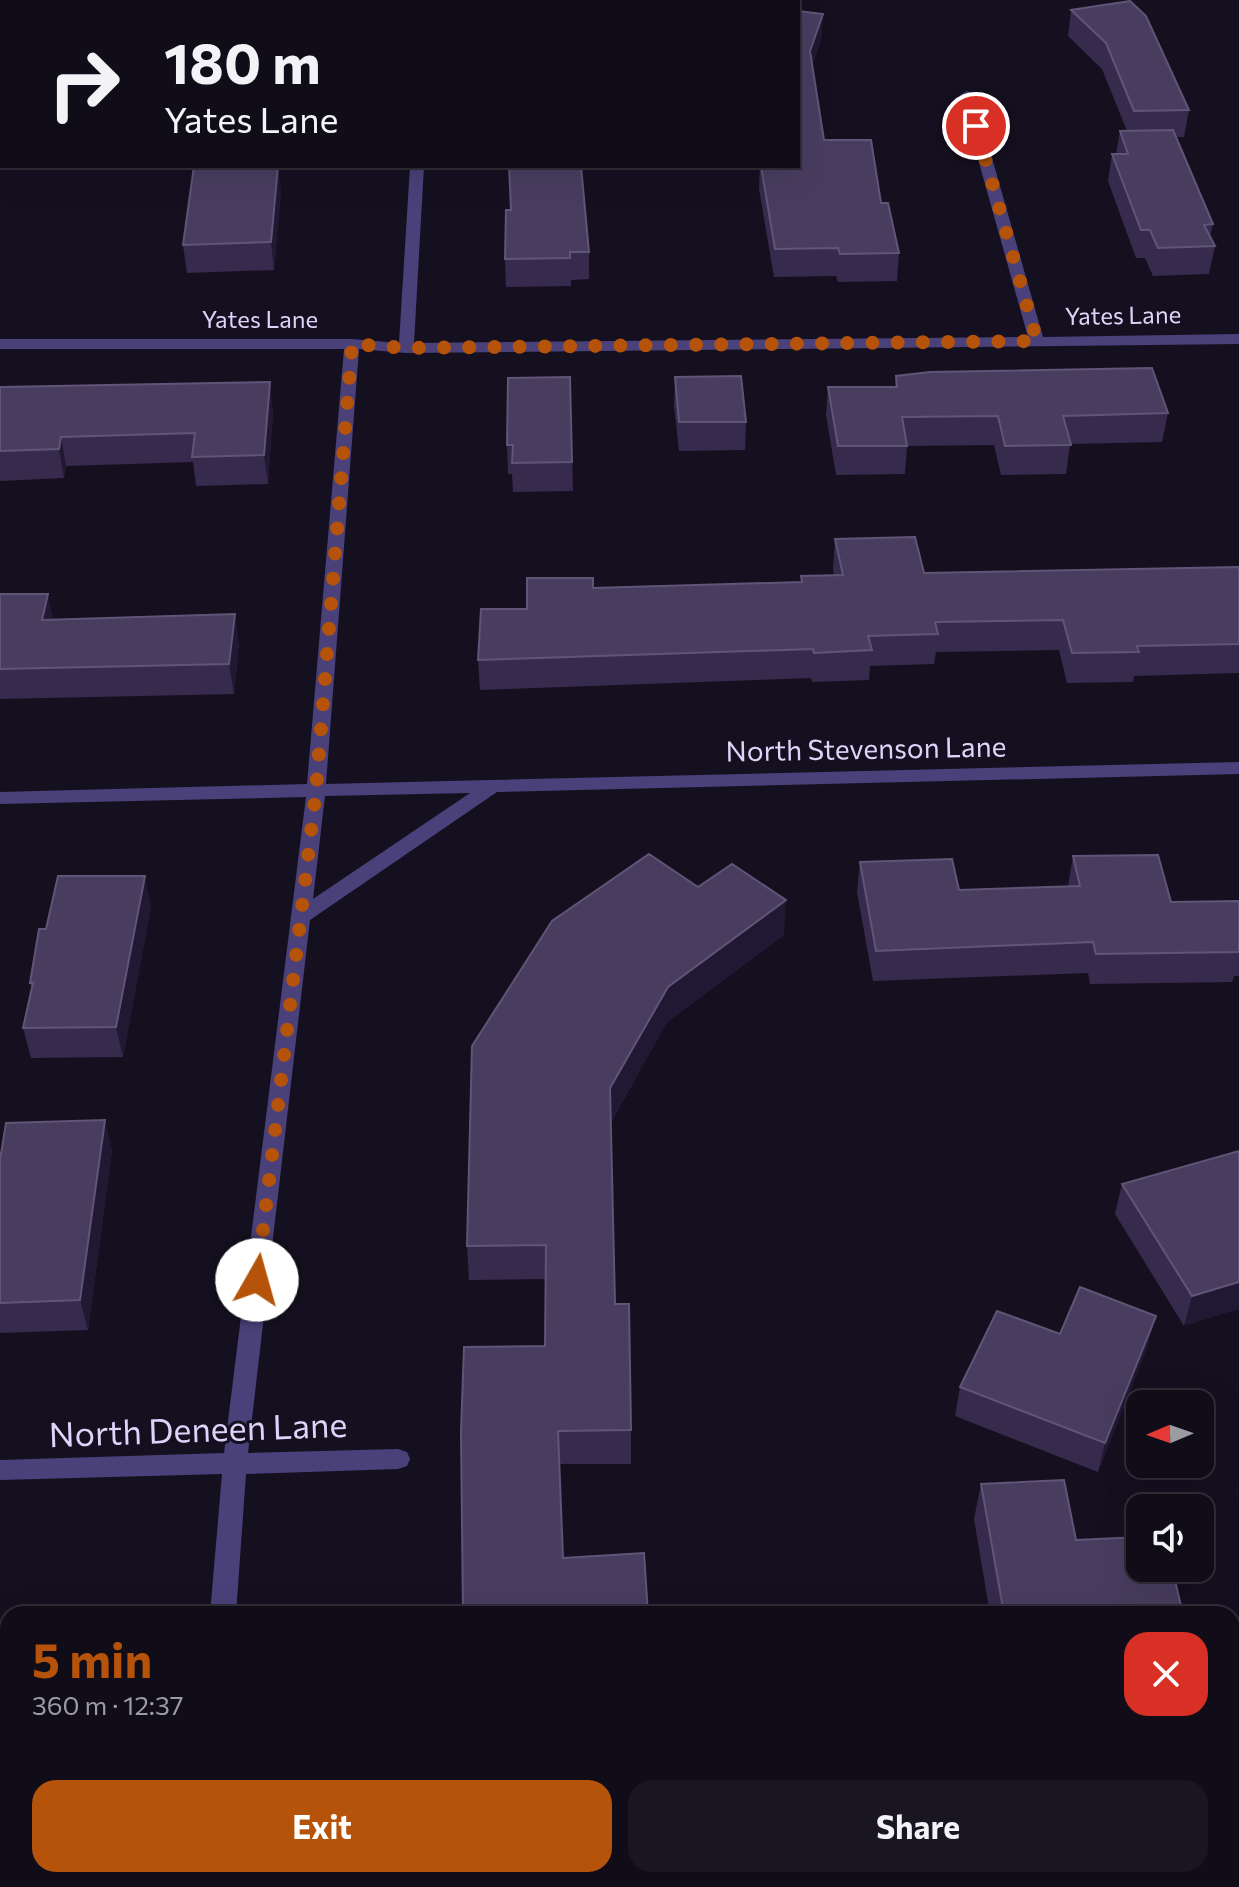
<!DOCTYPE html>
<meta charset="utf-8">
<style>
body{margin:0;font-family:Commissioner,sans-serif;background:#191521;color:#f1f3f6;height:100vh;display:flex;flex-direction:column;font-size:30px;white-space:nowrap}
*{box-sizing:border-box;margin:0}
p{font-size:26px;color:#9c9ba2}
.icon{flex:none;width:44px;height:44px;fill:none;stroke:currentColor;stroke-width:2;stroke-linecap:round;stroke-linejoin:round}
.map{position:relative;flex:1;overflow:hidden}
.drawer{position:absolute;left:0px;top:1606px;width:1240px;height:282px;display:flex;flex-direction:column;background:#100c18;border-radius:24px 24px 0 0;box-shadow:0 8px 32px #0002,0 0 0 2px #302c37}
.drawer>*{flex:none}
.guide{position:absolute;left:0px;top:0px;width:800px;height:168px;box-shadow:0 8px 32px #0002,0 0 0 2px #302c37;background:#100c18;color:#f1f3f6;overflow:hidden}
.needle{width:52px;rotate:268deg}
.fabs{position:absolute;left:1126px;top:1390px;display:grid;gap:16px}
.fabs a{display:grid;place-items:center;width:88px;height:88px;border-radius:16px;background:#100c18;box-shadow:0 8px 32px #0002,0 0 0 2px #302c37;font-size:40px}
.pin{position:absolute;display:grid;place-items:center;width:68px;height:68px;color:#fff;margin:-34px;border:4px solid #fff;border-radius:50%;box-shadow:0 2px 8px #0007}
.me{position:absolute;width:88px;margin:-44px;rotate:7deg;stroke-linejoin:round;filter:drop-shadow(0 0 6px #0008)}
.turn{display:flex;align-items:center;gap:28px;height:168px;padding:0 32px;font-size:36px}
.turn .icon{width:104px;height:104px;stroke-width:2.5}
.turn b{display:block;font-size:56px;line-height:68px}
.round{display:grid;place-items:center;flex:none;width:84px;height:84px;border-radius:24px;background:#191521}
.headline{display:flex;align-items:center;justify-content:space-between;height:136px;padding:0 32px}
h1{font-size:48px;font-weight:700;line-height:60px;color:#b45309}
.cta{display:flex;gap:16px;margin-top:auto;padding:16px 32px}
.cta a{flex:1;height:92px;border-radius:24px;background:#b45309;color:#fff;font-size:32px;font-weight:700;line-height:92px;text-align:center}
.cta a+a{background:#191521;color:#f1f3f6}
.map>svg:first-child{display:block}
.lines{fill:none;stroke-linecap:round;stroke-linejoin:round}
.minor{fill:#4a417a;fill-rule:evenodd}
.wall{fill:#362b4c}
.shaded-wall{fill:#211833}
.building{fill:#483d5f;stroke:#5f5577;stroke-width:2}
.route{stroke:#b45309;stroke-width:14;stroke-dasharray:0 25.2}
.labels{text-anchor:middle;stroke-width:6;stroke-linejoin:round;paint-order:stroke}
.far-street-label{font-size:24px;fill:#ded4fa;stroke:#151020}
.street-label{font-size:28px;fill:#ded4fa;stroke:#151020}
.near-street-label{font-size:34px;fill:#ded4fa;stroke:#151020}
</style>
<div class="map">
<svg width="1239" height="1887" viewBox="0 0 1239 1887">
<rect width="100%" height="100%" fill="#151020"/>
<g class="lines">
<g class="minor">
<rect x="422" y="0" width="12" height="2"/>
<path d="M967 91 974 95 1043 337 1239 334V344L406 353 359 349 326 784 1239 762V774L497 792 310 920 248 1453 398 1449 407 1452 410 1459 407 1466 398 1469 246 1474 236 1614H210L222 1474 0 1480V1460L224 1453 306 797 0 804V792L307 784 344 349H0V339H352L399 343 410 166H424L414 343 1028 337 960 95ZM470 793 313 899 325 796Z"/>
<polygon points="191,1880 219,1880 220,1887 192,1887"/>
</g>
</g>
<g class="wall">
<polygon points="1071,10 1189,110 1184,137 1176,137 1213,224 1210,237 1215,246 1209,274 1153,276 1145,258 1136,258 1108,181 1112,154 1116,154 1120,131 1127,131 1102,69 1068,36"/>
<polygon points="798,11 823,14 821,39 812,66 824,140 881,203 899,253 897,281 838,282 836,276 774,277 759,189 760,166 798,166"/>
<polygon points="2,23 2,162 0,162 0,24"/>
<polygon points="281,189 274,270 187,273 183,245"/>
<polygon points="511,210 589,252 589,279 571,280 571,286 506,287 505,259"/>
<polygon points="896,376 1168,413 1162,442 1070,444 1066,474 1001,475 994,445 907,446 905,474 836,475 826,415 828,387 895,387"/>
<polygon points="570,377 573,491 513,492 512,474 508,474 507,445"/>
<polygon points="675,377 746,422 745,450 679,451 674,405"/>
<polygon points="0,387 273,411 268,484 196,486 193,462 66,466 64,478 0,481"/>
<polygon points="835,539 924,573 1239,567 1239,673 1134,676 1133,682 1067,683 1059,650 936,652 934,664 870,666 869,680 812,682 811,678 480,690 478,660 527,609 593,588 801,582 801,576 834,576 833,569"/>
<polygon points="0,594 53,620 239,643 234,694 0,699"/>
<polygon points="1073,856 1171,902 1239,901 1239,976 1234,976 1232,982 1090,984 1088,973 873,981 857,892 860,862 959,890 1068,886"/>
<polygon points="698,887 784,935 667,1022 611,1122 615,1304 631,1430 631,1464 560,1464 463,1614 545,1346 546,1279 469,1280 467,1246"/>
<polygon points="151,906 123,1057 31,1058 23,1028 32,990 30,983 46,929"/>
<polygon points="112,1150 88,1330 0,1333 0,1160"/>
<polygon points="1239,1151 1184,1326 1115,1214 1122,1184"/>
<polygon points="1060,1334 1148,1345 1098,1472 955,1416 960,1387"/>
<polygon points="981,1484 1076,1540 1183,1614 990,1614 974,1519"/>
<polygon points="0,1669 8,1669 8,1880 20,1880 19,1887 0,1887"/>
<polygon points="1014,1880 1232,1880 1239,1887 1015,1887"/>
</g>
<g class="shaded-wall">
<polygon points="823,14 821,39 808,77 810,51"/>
<polygon points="278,166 281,189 274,270 271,242"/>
<polygon points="270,382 273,411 268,484 264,455"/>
<polygon points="61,437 66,466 64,478 59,449"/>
<polygon points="48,594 54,623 42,620"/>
<polygon points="235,614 239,643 234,694 229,664"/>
<polygon points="145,876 151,906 123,1057 116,1027"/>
<polygon points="786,900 784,935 667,1022 610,1123 610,1088 668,987"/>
<polygon points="105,1120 112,1150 88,1330 80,1300"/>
<polygon points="1239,1282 1239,1309 1184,1326 1192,1296"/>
<polygon points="1156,1316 1148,1345 1098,1472 1105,1443"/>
<polygon points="14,1880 20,1880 19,1887 17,1887"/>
</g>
<g class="building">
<polygon points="242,0 295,0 295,2 241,2"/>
<rect x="506" y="0" width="68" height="2"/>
<polygon points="1130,1 1146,16 1189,110 1134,111 1106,43 1071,10"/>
<polygon points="798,11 823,14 810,51 824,140 871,140 881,203 888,203 899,253 840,254 838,248 775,249 761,166 798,166"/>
<polygon points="2,23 2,135 0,135 0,24"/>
<polygon points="1173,130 1213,224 1204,225 1215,246 1158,248 1150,230 1141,230 1112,154 1128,154 1120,131"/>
<polygon points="194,166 278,166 271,242 183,245"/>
<polygon points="509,166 581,166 589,252 570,252 570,258 505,259 506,210 511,210"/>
<polygon points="1152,368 1168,413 1063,416 1071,445 1005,446 998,416 902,417 907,446 838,446 828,387 897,387 896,376 930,372"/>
<polygon points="741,376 746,422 679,422 675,377"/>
<polygon points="570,377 572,462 512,463 513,445 507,445 508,378"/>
<polygon points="270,382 264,455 192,457 195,433 61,437 59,449 0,451 0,387"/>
<polygon points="915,537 924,573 1239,567 1239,644 1137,646 1139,652 1072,653 1063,620 935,622 938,634 868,636 872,650 814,653 813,649 478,660 481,609 527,609 527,578 593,578 593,588 802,582 801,576 843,575 835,539"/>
<polygon points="0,594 48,594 42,620 235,614 229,664 0,669"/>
<polygon points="649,854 698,887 732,864 786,900 668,987 610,1088 615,1304 629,1304 631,1430 558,1431 563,1558 644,1553 648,1614 463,1614 461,1432 464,1347 545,1346 546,1245 467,1246 472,1046 552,921"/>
<polygon points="1158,855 1171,902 1239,901 1239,952 1096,954 1093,942 876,951 860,862 952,859 959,890 1080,886 1073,856"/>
<polygon points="58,876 145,876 116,1027 23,1028 33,983 30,983 39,929 46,929"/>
<polygon points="105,1120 80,1300 0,1303 0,1160 6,1123"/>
<polygon points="1239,1151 1239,1282 1192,1296 1122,1184"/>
<polygon points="1080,1287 1156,1316 1105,1443 960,1387 997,1311 1060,1334"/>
<polygon points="1064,1480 1076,1540 1140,1537 1140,1568 1172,1568 1183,1614 1004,1614 981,1484"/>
<rect x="0" y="1669" width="8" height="195"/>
<polygon points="1232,1847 1239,1881 1239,1887 1028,1887 1027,1880 1232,1880"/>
<rect x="544" y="1880" width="175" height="7"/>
</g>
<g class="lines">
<polyline class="route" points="257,1280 316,790 352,344 406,348 1037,341 976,126"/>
</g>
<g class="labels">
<g class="far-street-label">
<text transform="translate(1123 316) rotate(-1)" y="8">Yates Lane</text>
<text x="260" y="328">Yates Lane</text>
</g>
<g class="street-label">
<text transform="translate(866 749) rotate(-1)" y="10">North Stevenson Lane</text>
</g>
<g class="near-street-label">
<text transform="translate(198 1430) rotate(-2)" y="12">North Deneen Lane</text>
</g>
</g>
</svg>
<div class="fabs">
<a><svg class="needle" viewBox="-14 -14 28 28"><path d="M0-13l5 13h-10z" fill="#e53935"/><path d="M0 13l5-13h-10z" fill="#9c9ba2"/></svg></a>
<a><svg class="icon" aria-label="sound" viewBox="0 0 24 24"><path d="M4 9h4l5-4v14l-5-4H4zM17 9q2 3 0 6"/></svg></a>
</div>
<div class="pin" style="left:976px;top:126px;background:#d93025"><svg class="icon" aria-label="arrive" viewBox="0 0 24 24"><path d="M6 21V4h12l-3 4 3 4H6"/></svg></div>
<svg class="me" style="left:257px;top:1280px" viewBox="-20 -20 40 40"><circle r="19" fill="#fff"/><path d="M0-13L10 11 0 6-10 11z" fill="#b45309"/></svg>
<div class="guide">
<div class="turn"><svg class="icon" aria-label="right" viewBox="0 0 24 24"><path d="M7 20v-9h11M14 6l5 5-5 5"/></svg><div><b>180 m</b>Yates Lane</div></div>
</div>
<section class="drawer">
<div class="headline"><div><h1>5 min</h1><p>360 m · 12:37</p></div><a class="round" style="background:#d93025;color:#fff"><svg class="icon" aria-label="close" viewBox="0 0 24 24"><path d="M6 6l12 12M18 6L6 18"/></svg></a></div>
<div class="cta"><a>Exit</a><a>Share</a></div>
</section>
</div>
